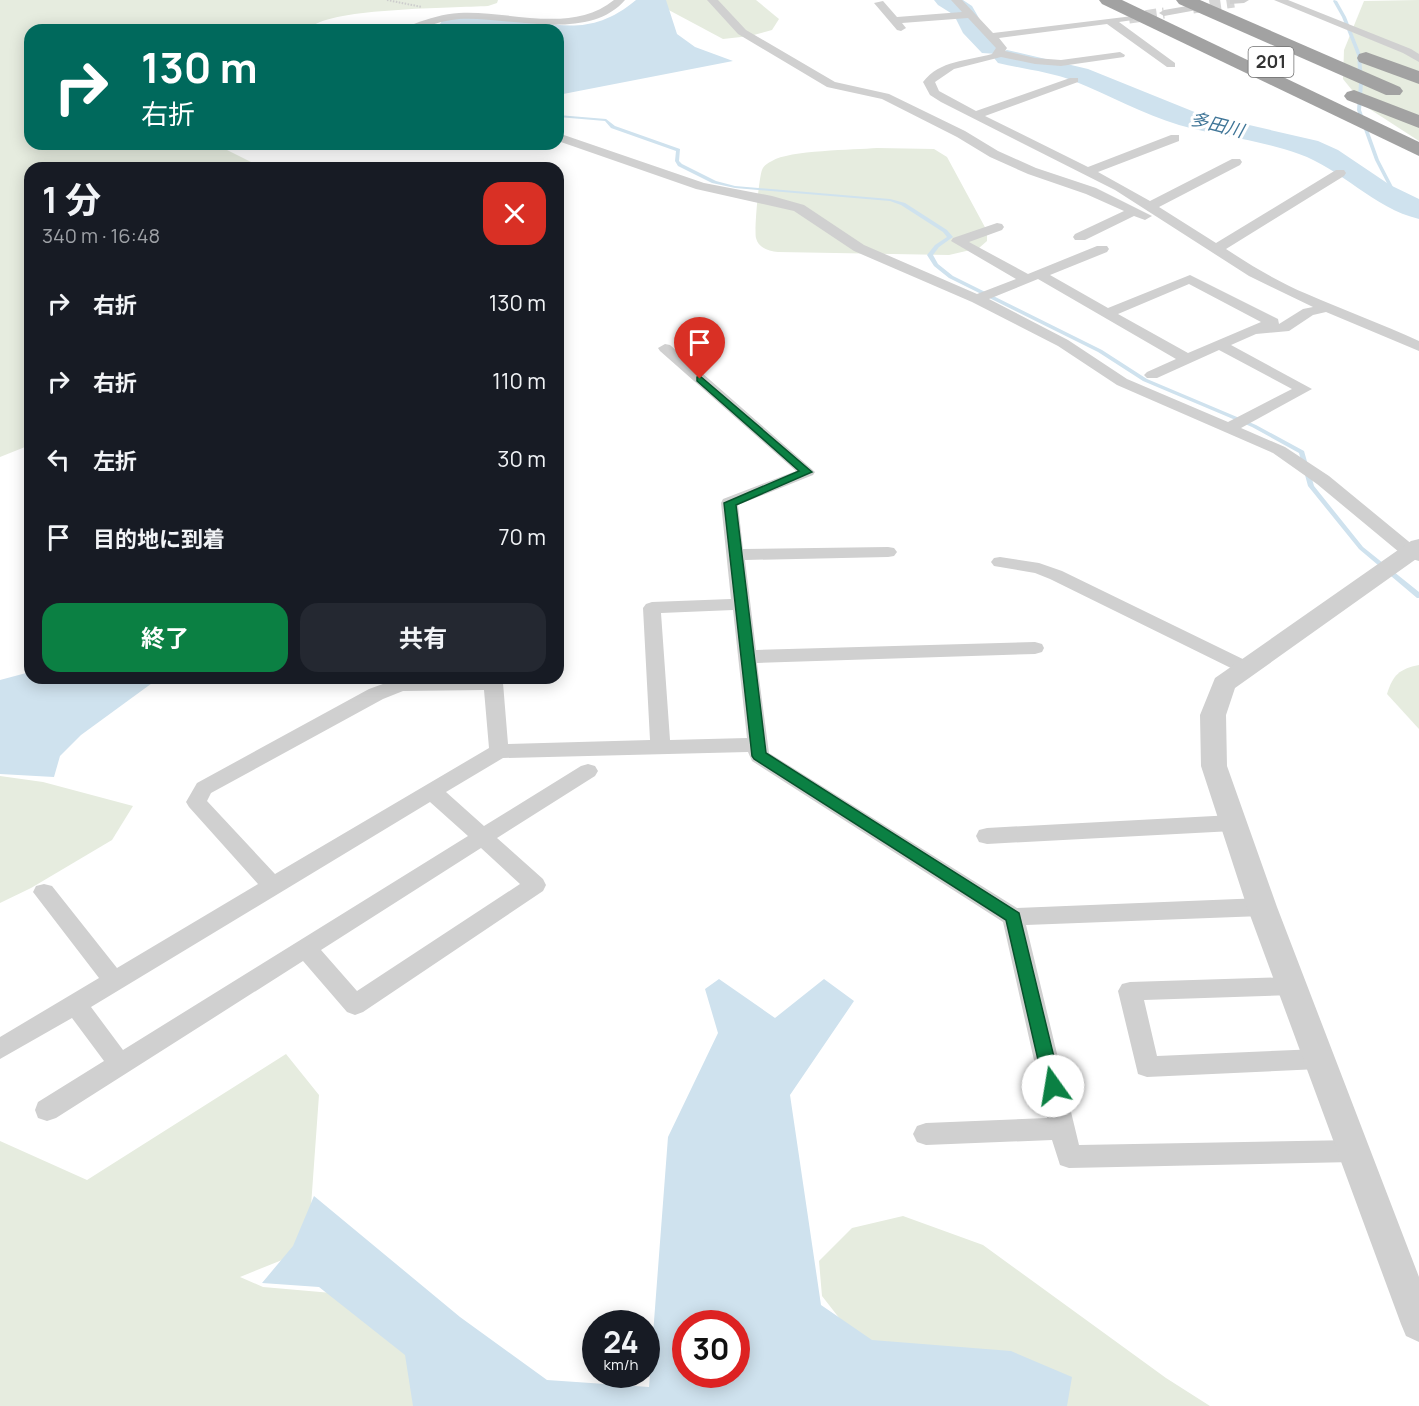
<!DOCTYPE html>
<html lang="ja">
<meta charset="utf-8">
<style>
body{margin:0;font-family:Manrope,"Noto Sans JP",sans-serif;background:#242831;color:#f1f3f6;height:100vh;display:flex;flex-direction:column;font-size:22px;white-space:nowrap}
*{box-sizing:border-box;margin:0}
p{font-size:20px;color:#9ea1a6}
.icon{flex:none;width:33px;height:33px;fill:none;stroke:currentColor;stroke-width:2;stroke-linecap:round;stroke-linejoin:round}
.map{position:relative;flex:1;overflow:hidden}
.panel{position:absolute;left:24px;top:162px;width:540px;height:522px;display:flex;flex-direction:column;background:#171b24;border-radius:18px;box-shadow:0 3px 15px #0003}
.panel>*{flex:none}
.top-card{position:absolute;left:24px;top:24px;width:540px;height:126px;border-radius:18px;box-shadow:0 3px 15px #0003;background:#00695c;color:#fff;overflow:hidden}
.speed{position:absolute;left:582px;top:1310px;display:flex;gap:12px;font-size:30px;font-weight:700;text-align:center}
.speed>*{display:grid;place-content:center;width:78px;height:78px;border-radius:50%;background:#171b24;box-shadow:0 3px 15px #0003;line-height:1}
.speed small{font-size:15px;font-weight:400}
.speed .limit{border:9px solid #d22;background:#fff;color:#111}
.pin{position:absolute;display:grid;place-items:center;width:51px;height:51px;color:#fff;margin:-62px -26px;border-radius:50% 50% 50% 0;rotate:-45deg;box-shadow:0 0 6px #0007}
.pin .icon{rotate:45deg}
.me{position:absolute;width:66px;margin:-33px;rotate:347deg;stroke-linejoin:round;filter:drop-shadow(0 0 4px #0008)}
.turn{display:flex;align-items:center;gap:21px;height:126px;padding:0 18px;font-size:27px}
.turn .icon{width:78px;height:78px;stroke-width:2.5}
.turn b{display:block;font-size:42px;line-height:51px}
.round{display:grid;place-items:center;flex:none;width:63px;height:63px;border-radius:18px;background:#242831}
.summary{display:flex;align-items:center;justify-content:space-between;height:102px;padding:0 18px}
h1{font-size:36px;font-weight:700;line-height:45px}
.button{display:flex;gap:12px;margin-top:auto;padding:12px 18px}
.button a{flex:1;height:69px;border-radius:18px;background:#0b8043;color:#fff;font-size:24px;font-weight:700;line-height:69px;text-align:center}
.button a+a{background:#242831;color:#f1f3f6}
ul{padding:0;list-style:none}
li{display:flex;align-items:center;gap:18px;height:78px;padding:0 18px}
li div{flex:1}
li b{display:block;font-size:22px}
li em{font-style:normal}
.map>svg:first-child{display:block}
.green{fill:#e6ecdf}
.water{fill:#cfe2ee;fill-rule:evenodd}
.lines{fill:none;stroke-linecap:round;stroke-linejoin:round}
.stream{fill:#cfe2ee;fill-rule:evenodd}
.river{fill:#cfe2ee;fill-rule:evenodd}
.minor-tunnel{stroke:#d6d6d6;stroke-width:11;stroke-dasharray:11 6;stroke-linecap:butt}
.path{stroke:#cdcdcd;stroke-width:2;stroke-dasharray:1.5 1.5;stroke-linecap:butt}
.minor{fill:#d0d0d0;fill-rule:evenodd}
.tertiary{fill:#d0d0d0;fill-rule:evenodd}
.trunk{fill:#a2a2a2;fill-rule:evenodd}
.route{fill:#0b8043;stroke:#07532c;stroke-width:1.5}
.labels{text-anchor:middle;stroke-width:6;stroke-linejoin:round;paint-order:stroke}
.shield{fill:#fff;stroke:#707070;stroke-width:1.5}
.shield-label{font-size:18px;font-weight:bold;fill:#333}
.far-water-label{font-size:18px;font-style:italic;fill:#3f7597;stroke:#fff}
</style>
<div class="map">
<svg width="1419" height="1406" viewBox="0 0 1419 1406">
<rect width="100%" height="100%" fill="#fff"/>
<g class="green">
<path d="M0 0H498L497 3 488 6C453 8 333 8 311 27L317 30H30V144H215L263 168H30V445L0 457Z"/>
<polygon points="650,0 756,0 779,19 772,30 750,36 723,39"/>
<polygon points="1419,0 1419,141 1365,106 1343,79 1344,50 1364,1"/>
<path d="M877 148 934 149 947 157 987 231V241L979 248 949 255 778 252C769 251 758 248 756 238 754 230 759 177 762 170 764 165 768 163 772 161 789 150 854 150 877 148Z"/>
<path d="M1419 665V729L1387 694C1393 675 1399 669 1419 665Z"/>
<polygon points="0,776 43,782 133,806 112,840 31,888 0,903"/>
<polygon points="286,1054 319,1095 311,1206 297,1254 240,1277 263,1287 332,1293 391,1331 420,1377 423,1406 0,1406 0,1141 87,1180"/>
<polygon points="903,1216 983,1245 1166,1378 1210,1406 899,1406 847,1328 822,1296 819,1261 852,1228"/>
</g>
<g class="water">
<path d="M636 0H666L677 34 695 47 733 61 558 95V30H436L442 21C458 19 476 13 492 15 549 21 586 42 636 0Z"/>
<polygon points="30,672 30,678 159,678 81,735 60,756 54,777 0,774 0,680"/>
<path d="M719 979 775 1018 824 979 854 1001 790 1095 821 1305 872 1340 1011 1351 1072 1377 1067 1406H413L405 1355 319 1287 262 1283 293 1246 314 1196 460 1317 547 1380 649 1387 668 1137 718 1033 705 989ZM686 1323H736V1374H686Z"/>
</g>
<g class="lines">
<g class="stream">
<polygon points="1334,0 1337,1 1346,17 1361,55 1363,83 1361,110 1379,160 1394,189 1394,197 1390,196 1390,189 1375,160 1357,110 1359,83 1357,55 1342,17 1333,1"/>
<polygon points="558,115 606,119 615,126 680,149 679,161 682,164 716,181 735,186 890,199 905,203 947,230 953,237 939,247 933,255 938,264 953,276 1102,350 1147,379 1256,425 1304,451 1314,486 1363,547 1419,592 1419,598 1417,598 1359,549 1308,486 1299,453 1252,427 1143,381 1098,352 949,278 934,266 927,255 935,245 947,237 943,232 901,205 890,201 735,188 712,183 678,166 675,161 676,151 611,128 605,121 558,117"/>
</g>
<path class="river" d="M934 0H963L972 6 983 25 1004 48 1001 52 1007 50 1088 69 1197 113 1318 141 1338 150 1390 185 1419 199V219C1373 208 1342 169 1299 154 1261 140 1218 136 1179 125 1143 114 1109 95 1074 81 1050 72 1023 69 998 63L994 58 997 54 982 53 963 33 954 15 938 5Z"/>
<g class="minor-tunnel">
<polyline points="1193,8 1234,2"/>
<polyline points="1129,18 1164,13"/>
</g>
<polyline class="path" points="387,0 422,7"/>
<g class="minor">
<path d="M614 0H625C588 43 508 16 459 19 447 20 435 23 423 28V30H413L414 24C429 18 444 14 459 13 509 10 571 35 614 0Z"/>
<polygon points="707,0 718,0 746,30 835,82 889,94 965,131 998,151 1036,168 1096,188 1152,216 1145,220 1134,216 1085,240 1075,240 1073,237 1075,234 1124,211 1086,194 1028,174 990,157 957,137 882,99 827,87 738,34"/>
<path d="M951 0H962L993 33 1133 16V20L1119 22 1175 63V67H1167L1107 24 999 38 1007 48 1005 51 1035 58 1061 60 1120 52 1125 55 1124 57 1061 66 1035 64 1001 57 954 69 935 82 939 91 976 111 1070 78H1078V82L985 116 1088 167 1171 135H1179V141L1098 172 1150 201 1232 159H1240L1242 162 1240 165 1159 207 1216 243 1336 170H1344L1346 173 1344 176 1226 249C1252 266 1278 282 1307 294 1344 310 1382 324 1419 341V351L1326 312 1313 315 1289 331 1256 334 1231 345 1312 389 1241 428 1285 447 1329 476 1419 550V561L1405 557 1317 484 1273 453 1117 385 1058 346 972 302 854 251 794 211 696 189 558 141V133L704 183 772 196 804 205 864 245 977 294 1016 279 951 241 953 238 997 223 1002 224 1004 227 1002 230 969 242 1028 274 1097 246H1107L1109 249 1107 252 1050 275 1108 308 1190 275 1278 319 1279 324 1303 309 1313 307 1249 276 1115 190 941 102 930 95 923 82C940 60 967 61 992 54L996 48 968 18 902 23 906 28 901 31 897 30 874 3 883 1 897 17 962 12ZM1038 279 1176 359 1147 372 1144 375 1147 378H1157L1219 350 1292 389 1228 422 1127 379 1068 340 989 299ZM1189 284 1261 322 1188 353 1118 314Z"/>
<polygon points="1230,0 1249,0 1244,3 1230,4"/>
<polygon points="1274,0 1288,0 1411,49 1419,54 1419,62 1403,53"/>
<polygon points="1193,5 1197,6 1197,10 1164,16 1159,13 1164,10"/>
<path d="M665 344 670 345 815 472 813 475 738 505 743 549 888 547 894 548 897 552 894 556 888 557 745 560 756 650 1035 642 1042 644 1044 648 1042 652 1035 654 757 663 769 753 1017 908 1262 898 1270 901 1273 907 1270 913 1262 916 1026 925 1079 1145 1354 1140 1363 1143 1367 1151 1363 1159 1354 1162 1069 1168 1060 1165 1052 1140 926 1145 917 1142 913 1134 917 1126 926 1123 1047 1118 1003 922 752 761 748 752 503 758 446 792 484 826 581 766 588 764 595 766 598 771 595 776 497 838 543 879 546 885 543 891 363 1012 355 1015 347 1012 303 961 56 1118 47 1121 38 1118 35 1110 38 1102 104 1061 72 1018 0 1059V1037L99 978 33 892 36 886 44 884 52 886 117 968 258 884 189 807 186 802 197 783 369 689 394 680 425 678H500L503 683 508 744 650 740 643 608 646 604 652 602 731 599 721 503 723 499 796 471 660 351 658 348ZM733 610 747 738 670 740 661 613ZM484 690 489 748 275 874 207 801 211 793 383 699 403 691ZM430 802 468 836 123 1050 91 1007ZM481 848 520 884 357 991 321 950Z"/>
<polygon points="1000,557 1039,563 1062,571 1253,664 1256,668 1253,672 1246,674 1239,672 1050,579 1035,573 994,566 991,562 994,558"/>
<polygon points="1233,815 1240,818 1244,823 1240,828 1233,831 987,844 979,842 976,836 979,830 987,828"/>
<polygon points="1292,977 1300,979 1304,986 1300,993 1292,995 1144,1000 1157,1056 1319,1049 1328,1052 1331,1059 1328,1066 1319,1069 1147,1077 1138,1074 1118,991 1122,984 1130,982"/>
</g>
<polygon class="tertiary" points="1419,539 1419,557 1235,688 1226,715 1227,766 1277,907 1419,1277 1419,1342 1406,1336 1401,1324 1247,907 1201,766 1200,715 1215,678 1411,541"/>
<g class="trunk">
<polygon points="1099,0 1122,0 1419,142 1419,156 1102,4"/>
<polygon points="1176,0 1200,0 1400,87 1403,91 1400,95 1386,95 1179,4"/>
<polygon points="1366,52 1419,71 1419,84 1359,62 1357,58 1359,54"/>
<polygon points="1354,90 1419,115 1419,128 1347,100 1344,96 1347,92"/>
</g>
</g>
<polygon class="route" points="700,376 812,472 736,505 766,753 1019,913 1061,1086 1059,1091 1053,1094 1047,1091 1044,1086 1006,920 754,759 752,756 724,503 799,471 697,381 697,377"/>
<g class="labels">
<rect class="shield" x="1248.5" y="47" width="45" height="30" rx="4.5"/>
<g class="shield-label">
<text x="1271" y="68">201</text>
</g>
<g class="far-water-label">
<text transform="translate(1217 125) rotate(14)" y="6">多田川</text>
</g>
</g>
</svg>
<div class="speed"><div>24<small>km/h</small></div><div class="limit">30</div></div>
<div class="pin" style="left:700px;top:379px;background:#d93025"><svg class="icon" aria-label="arrive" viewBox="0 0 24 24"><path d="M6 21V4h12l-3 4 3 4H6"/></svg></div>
<svg class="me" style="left:1053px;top:1086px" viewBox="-20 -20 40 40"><circle r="19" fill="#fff"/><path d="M0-13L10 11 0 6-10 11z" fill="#0b8043"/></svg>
<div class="top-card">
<div class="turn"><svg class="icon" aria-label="right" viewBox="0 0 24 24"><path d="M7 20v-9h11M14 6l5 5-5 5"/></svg><div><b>130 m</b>右折</div></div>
</div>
<section class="panel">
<div class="summary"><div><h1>1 分</h1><p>340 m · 16:48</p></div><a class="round" style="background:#d93025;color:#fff"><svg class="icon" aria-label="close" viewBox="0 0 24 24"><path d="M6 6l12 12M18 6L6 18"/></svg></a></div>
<ul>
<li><svg class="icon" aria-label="right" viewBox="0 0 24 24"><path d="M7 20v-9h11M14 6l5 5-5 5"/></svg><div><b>右折</b></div><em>130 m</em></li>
<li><svg class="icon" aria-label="right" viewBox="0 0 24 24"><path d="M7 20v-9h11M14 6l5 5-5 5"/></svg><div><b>右折</b></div><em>110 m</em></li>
<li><svg class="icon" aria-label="left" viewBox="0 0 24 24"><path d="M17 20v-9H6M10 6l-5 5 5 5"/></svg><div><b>左折</b></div><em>30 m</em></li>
<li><svg class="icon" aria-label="arrive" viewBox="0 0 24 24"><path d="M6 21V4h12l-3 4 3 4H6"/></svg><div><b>目的地に到着</b></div><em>70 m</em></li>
</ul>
<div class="button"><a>終了</a><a>共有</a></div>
</section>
</div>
